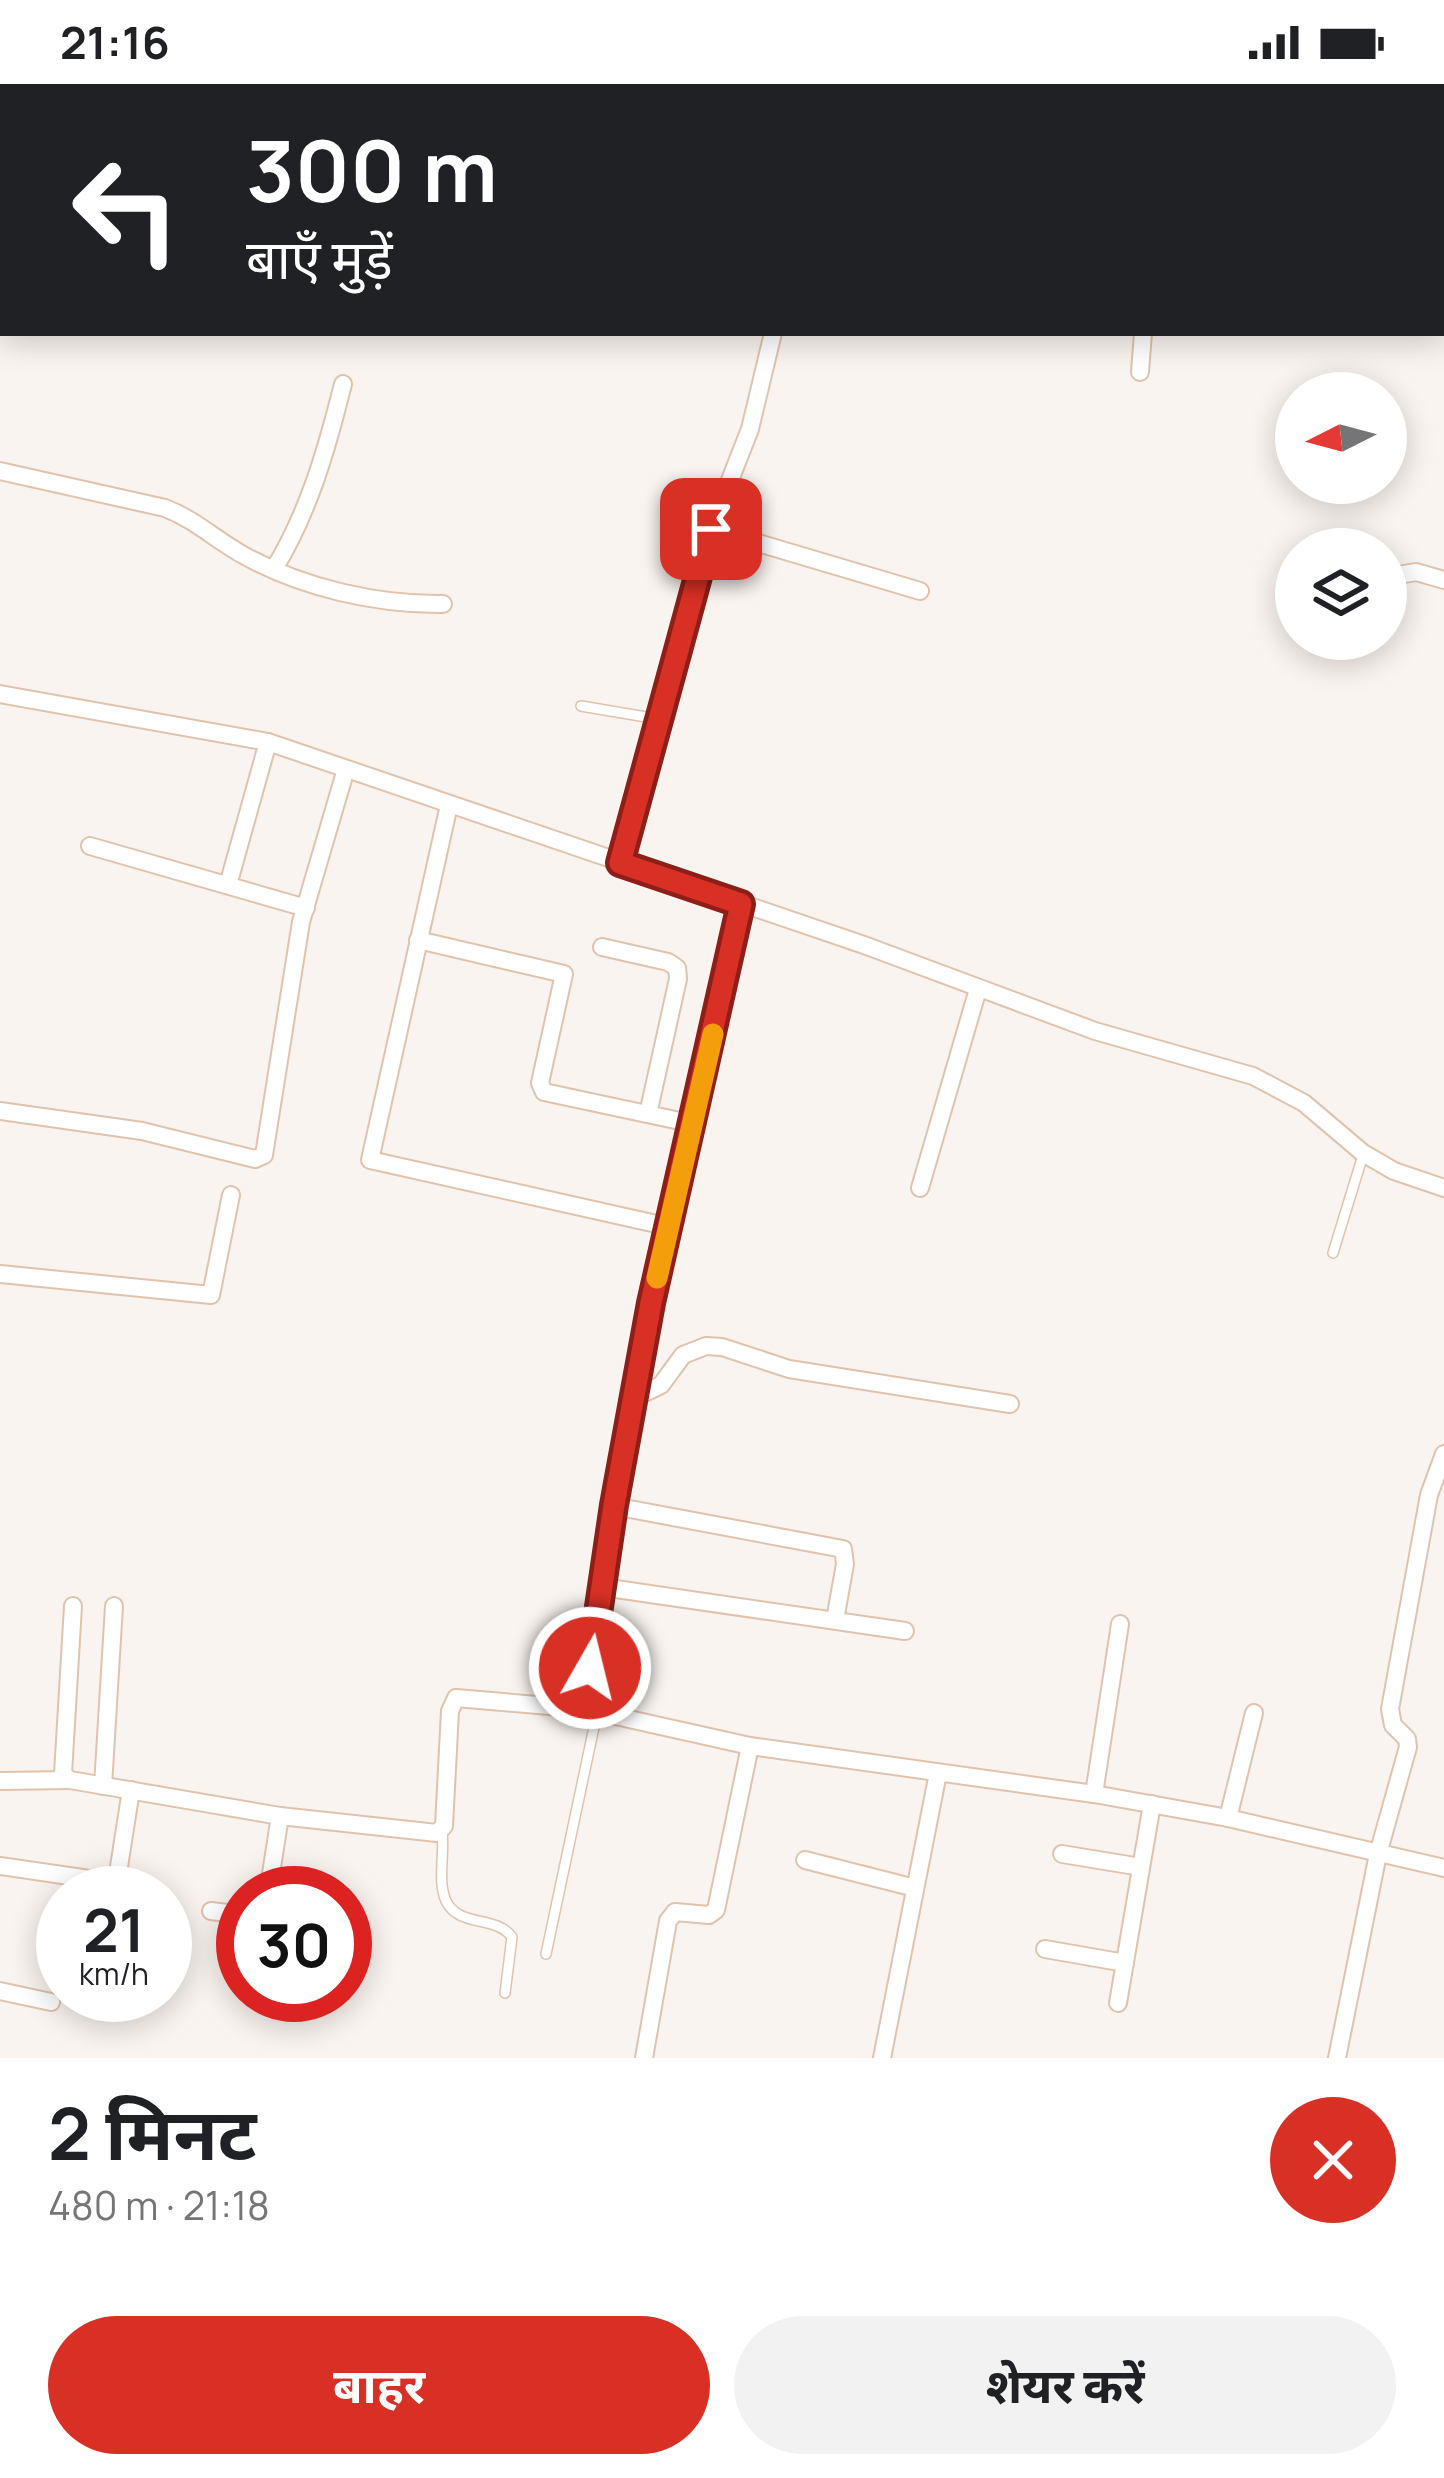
<!DOCTYPE html>
<html lang="hi">
<meta charset="utf-8">
<style>
body{margin:0;font-family:Manrope,"Noto Sans Devanagari",sans-serif;background:#f2f2f2;color:#202124;height:100vh;display:flex;flex-direction:column;font-size:45px;white-space:nowrap}
*{box-sizing:border-box;margin:0}
p{font-size:39px;color:#757577}
.icon{flex:none;width:66px;height:66px;fill:none;stroke:currentColor;stroke-width:2;stroke-linecap:round;stroke-linejoin:round}
.map{position:relative;height:1974px;overflow:hidden}
.drawer{display:flex;flex-direction:column;background:#fff;flex:1}
.drawer>*{flex:none}
.top-card{position:absolute;left:0px;top:0px;width:1446px;height:252px;box-shadow:0 6px 30px #0003;background:#202124;color:#fff;overflow:hidden}
.needle{width:78px;rotate:264deg}
.controls{position:absolute;left:1275px;top:288px;display:grid;gap:24px}
.controls a{display:grid;place-items:center;width:132px;height:132px;border-radius:50%;background:#fff;box-shadow:0 6px 30px #0003;font-size:60px}
.speed{position:absolute;left:36px;top:1782px;display:flex;gap:24px;font-size:60px;font-weight:700;text-align:center}
.speed>*{display:grid;place-content:center;width:156px;height:156px;border-radius:50%;background:#fff;box-shadow:0 6px 30px #0003;line-height:1}
.speed small{font-size:30px;font-weight:400}
.speed .limit{border:18px solid #d22;background:#fff;color:#111}
.pin{position:absolute;display:grid;place-items:center;width:102px;height:102px;color:#fff;margin:-51px;border-radius:24px;box-shadow:0 6px 18px #0006}
.me{position:absolute;width:132px;margin:-66px;rotate:8deg;stroke-linejoin:round;filter:drop-shadow(0 0 9px #0008)}
.turn{display:flex;align-items:center;gap:42px;height:252px;padding:0 48px;font-size:54px}
.turn .icon{width:156px;height:156px;stroke-width:2.5}
.turn b{display:block;font-size:84px;line-height:102px}
.round{display:grid;place-items:center;flex:none;width:126px;height:126px;border-radius:63px;background:#f2f2f2}
.head{display:flex;align-items:center;justify-content:space-between;height:204px;padding:0 48px}
h1{font-size:72px;font-weight:700;line-height:90px}
.primary-button{display:flex;gap:24px;margin-top:auto;padding:24px 48px}
.primary-button a{flex:1;height:138px;border-radius:72px;background:#d93025;color:#fff;font-size:48px;font-weight:700;line-height:138px;text-align:center}
.primary-button a+a{background:#f2f2f2;color:#202124}
.status{display:flex;justify-content:space-between;align-items:center;height:84px;padding:0 60px;background:#fff;direction:ltr}
.status svg{height:33px;fill:currentColor}
.map>svg:first-child{display:block}
.lines{fill:none;stroke-linecap:round;stroke-linejoin:round}
.service-casing{stroke:#e0c3ac;stroke-width:12}
.minor-casing{stroke:#e0c3ac;stroke-width:20}
.tertiary-casing{stroke:#e0c3ac;stroke-width:24}
.service{stroke:#fff;stroke-width:9}
.minor{stroke:#fff;stroke-width:16}
.tertiary{stroke:#fff;stroke-width:21}
.route-casing{stroke:#8d1f18;stroke-width:30}
.route{stroke:#d93025;stroke-width:21}
.slow{stroke:#f59e0b;stroke-width:21}
</style>
<div class="status"><b>21:16</b><svg viewBox="0 0 49 12"><path d="M0 12V9h3v3zM5 12V6h3v6zM10 12V3h3v9zM15 12V0h3v12zM26 1h20v11H26zM47 4h2v5h-2z"/></svg></div>
<div class="map">
<svg width="1444" height="1974" viewBox="0 0 1444 1974">
<rect width="100%" height="100%" fill="#faf4f0"/>
<g class="lines">
<g class="service-casing">
<g id="service">
<polyline points="581,622 658,635"/>
<polyline points="1333,1169 1363,1071"/>
<path d="M442 1748C445 1769 437 1797 446 1817 459 1844 496 1831 512 1853L505 1909"/>
<polyline points="546,1870 597,1629"/>
</g>
</g>
<g class="minor-casing">
<g id="minor">
<polyline points="743,0 749,3"/>
<polyline points="796,3 797,0"/>
<polyline points="1028,3 1029,0"/>
<polyline points="1182,3 1183,0"/>
<polyline points="1443,172 1444,172"/>
<polyline points="1140,288 1143,249"/>
<path d="M0 387 165 424C196 436 217 457 245 472 303 504 378 521 443 520"/>
<polyline points="711,445 920,507"/>
<path d="M274 485C309 428 327 364 343 300"/>
<polyline points="1386,493 1416,488 1444,496"/>
<polyline points="0,610 268,658 864,861 1095,947 1253,992 1304,1019 1363,1069 1394,1087 1444,1104"/>
<polyline points="449,721 370,1076 670,1143"/>
<polyline points="90,762 306,824"/>
<polyline points="620,779 707,455 750,345 773,249"/>
<polyline points="228,801 268,658"/>
<polyline points="741,820 651,1219 614,1422 584,1625 750,1662 1094,1710 1228,1734 1444,1784"/>
<polyline points="418,856 564,890 540,999 544,1008 694,1040"/>
<polyline points="602,863 668,878 677,884 678,895 648,1030"/>
<polyline points="0,1027 142,1047 255,1075 264,1071 301,838 346,685"/>
<polyline points="920,1104 978,905"/>
<polyline points="0,1190 211,1211 231,1111"/>
<polyline points="634,1314 661,1301 683,1271 706,1262 722,1263 789,1285 1010,1320"/>
<polyline points="614,1422 843,1465 845,1480 835,1536"/>
<polyline points="602,1503 905,1547"/>
<polyline points="73,1522 63,1690 70,1696 280,1732 437,1749 444,1742 450,1627 456,1614 584,1625"/>
<polyline points="0,1697 70,1696"/>
<polyline points="103,1702 114,1522"/>
<polyline points="1094,1710 1120,1540"/>
<polyline points="1228,1734 1254,1629"/>
<polyline points="1062,1770 1141,1783"/>
<polyline points="805,1776 915,1804"/>
<polyline points="0,1782 110,1798 118,1789 131,1706"/>
<polyline points="268,1809 280,1732"/>
<polyline points="211,1827 243,1831"/>
<polyline points="1045,1865 1125,1879"/>
<polyline points="0,1907 51,1918"/>
<polyline points="1118,1919 1152,1720"/>
<polyline points="644,1974 668,1837 675,1828 709,1831 716,1826 750,1662"/>
<polyline points="882,1974 938,1689"/>
<polyline points="1337,1974 1378,1770 1408,1663 1407,1655 1393,1641 1390,1625 1429,1411 1444,1370"/>
</g>
</g>
<g class="tertiary-casing">
<g id="tertiary">
<polyline points="7,3 8,0"/>
<polyline points="0,113 3,20"/>
</g>
</g>
<use href="#service" class="service"/>
<use href="#minor" class="minor"/>
<use href="#tertiary" class="tertiary"/>
</g>
<g class="lines">
<g class="route-casing">
<polyline id="route" points="590,1584 614,1421 651,1219 741,820 620,779 711,445"/>
</g>
<use href="#route" class="route"/>
<polyline class="slow" points="657,1194 713,950"/>
</g>
</svg>
<div class="controls">
<a><svg class="needle" viewBox="-14 -14 28 28"><path d="M0-13l5 13h-10z" fill="#e53935"/><path d="M0 13l5-13h-10z" fill="#757577"/></svg></a>
<a><svg class="icon" aria-label="layers" viewBox="0 0 24 24"><path d="M12 4l9 5-9 5-9-5zM3 14l9 5 9-5"/></svg></a>
</div>
<div class="speed"><div>21<small>km/h</small></div><div class="limit">30</div></div>
<div class="pin" style="left:711px;top:445px;background:#d93025"><svg class="icon" aria-label="arrive" viewBox="0 0 24 24"><path d="M6 21V4h12l-3 4 3 4H6"/></svg></div>
<svg class="me" style="left:590px;top:1584px" viewBox="-20 -20 40 40"><circle r="17" fill="#d93025" stroke="#fff" stroke-width="3"/><path d="M0-11L8 9 0 5-8 9z" fill="#fff"/></svg>
<div class="top-card">
<div class="turn"><svg class="icon" aria-label="left" viewBox="0 0 24 24"><path d="M17 20v-9H6M10 6l-5 5 5 5"/></svg><div><b>300 m</b>बाएँ मुड़ें</div></div>
</div>
</div>
<section class="drawer">
<div class="head"><div><h1>2 मिनट</h1><p>480 m · 21:18</p></div><a class="round" style="background:#d93025;color:#fff"><svg class="icon" aria-label="close" viewBox="0 0 24 24"><path d="M6 6l12 12M18 6L6 18"/></svg></a></div>
<div class="primary-button"><a>बाहर</a><a>शेयर करें</a></div>
</section>
